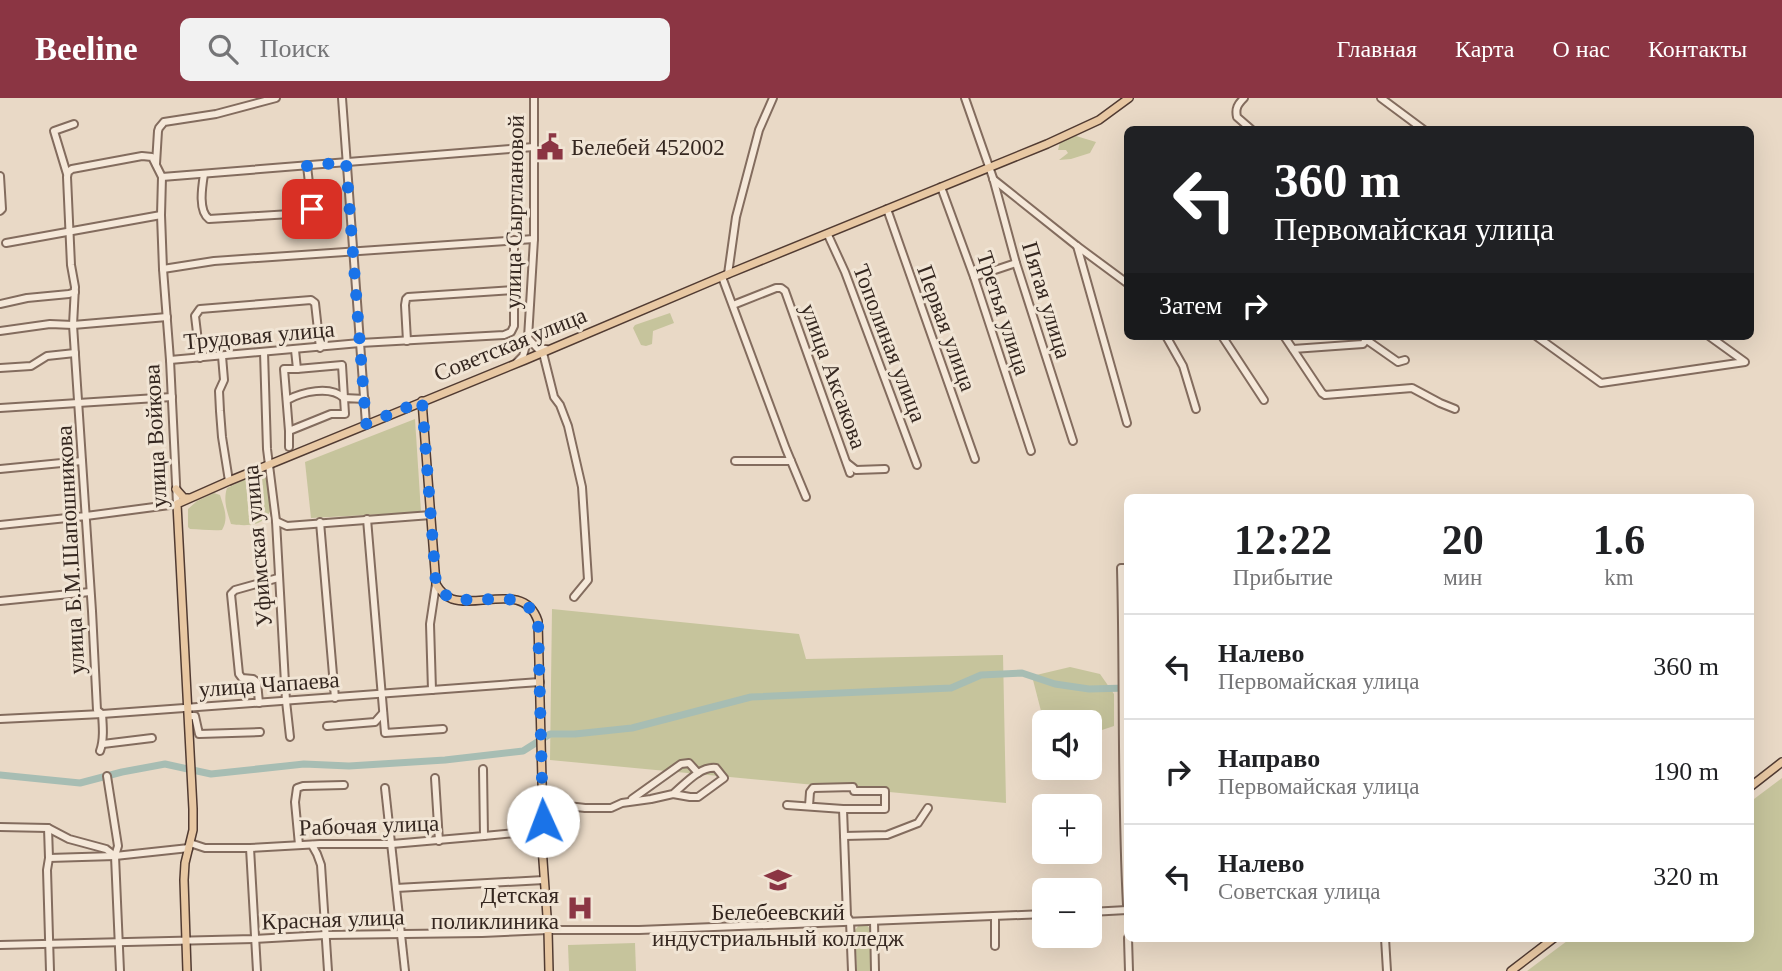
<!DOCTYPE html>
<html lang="ru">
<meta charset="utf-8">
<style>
body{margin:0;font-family:Georgia,serif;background:#f2f2f2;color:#202124;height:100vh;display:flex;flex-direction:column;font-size:26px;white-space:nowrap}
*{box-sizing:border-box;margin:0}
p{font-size:23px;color:#757577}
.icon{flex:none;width:38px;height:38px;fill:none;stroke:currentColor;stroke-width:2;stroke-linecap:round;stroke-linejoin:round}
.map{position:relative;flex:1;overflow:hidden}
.sheet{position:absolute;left:1124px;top:396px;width:630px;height:448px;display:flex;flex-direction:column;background:#fff;border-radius:10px;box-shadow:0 7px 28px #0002}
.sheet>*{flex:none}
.hud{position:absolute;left:1124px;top:28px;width:630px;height:214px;border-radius:10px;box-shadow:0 7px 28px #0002;background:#202124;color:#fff;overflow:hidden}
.buttons{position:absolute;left:1032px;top:612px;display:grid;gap:14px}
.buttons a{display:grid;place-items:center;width:70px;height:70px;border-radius:10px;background:#fff;box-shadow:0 7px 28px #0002;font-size:35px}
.pin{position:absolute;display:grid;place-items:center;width:60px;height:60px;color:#fff;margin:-30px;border-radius:14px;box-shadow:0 4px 10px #0006}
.me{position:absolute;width:77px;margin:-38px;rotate:358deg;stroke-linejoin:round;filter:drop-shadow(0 0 5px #0008)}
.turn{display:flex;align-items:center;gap:24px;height:147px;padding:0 35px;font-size:32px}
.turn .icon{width:91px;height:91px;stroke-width:2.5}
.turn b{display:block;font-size:49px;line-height:60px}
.then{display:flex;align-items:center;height:66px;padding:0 35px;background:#0003;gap:14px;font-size:26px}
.eta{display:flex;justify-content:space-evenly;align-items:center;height:119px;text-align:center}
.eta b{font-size:42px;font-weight:700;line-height:49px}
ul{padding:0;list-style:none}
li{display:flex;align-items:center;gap:21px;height:105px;padding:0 35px;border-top:2px solid #e0e0e0}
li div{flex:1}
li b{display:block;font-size:26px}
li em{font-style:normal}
header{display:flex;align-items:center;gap:42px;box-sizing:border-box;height:98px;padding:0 35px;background:#8b3543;color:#fff}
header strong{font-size:33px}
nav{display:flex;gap:38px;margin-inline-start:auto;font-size:24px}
.search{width:490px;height:63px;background:#f2f2f2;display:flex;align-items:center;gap:18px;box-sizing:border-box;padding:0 24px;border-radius:10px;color:#757577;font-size:26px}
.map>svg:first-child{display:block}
.green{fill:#c6c49c}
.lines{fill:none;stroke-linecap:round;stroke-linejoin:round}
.river{stroke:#a7bdb3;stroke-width:7}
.minor-casing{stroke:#836c5e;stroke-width:10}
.major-casing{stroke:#513b32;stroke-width:10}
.minor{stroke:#f5e8d9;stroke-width:6}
.major{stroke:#e8c8a3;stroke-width:7}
.route{stroke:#1a73e8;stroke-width:12;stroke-dasharray:0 21.6}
.labels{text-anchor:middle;stroke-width:6;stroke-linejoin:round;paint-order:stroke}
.poi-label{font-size:23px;fill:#352720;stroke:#f1e5d5;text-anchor:start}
.street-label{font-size:23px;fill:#352720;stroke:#f1e5d5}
</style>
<header>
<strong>Beeline</strong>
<div class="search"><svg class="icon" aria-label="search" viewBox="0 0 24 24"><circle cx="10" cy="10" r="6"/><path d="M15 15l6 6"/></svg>Поиск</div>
<nav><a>Главная</a><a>Карта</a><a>О нас</a><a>Контакты</a></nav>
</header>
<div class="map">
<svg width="1782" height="873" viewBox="0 0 1782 873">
<rect width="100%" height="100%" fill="#e9d9c6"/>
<g class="green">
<polygon points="1076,38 1096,44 1090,55 1071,61 1059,62 1068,55 1066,52 1058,52 1060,44"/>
<polygon points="670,215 674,225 653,233 652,246 646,248 641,247 633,230 635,227"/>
<polygon points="415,321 421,414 311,420 305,364"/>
<path d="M261 374H265C279 408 273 433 231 426 227 413 223 403 227 390Z"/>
<path d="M214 395 220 397C224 410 229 420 222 432 211 433 201 431 190 431L188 429V411L197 403Z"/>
<polygon points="552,511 799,536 806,561 1003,557 1006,705 550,662"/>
<polygon points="1070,569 1100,576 1114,596 1114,628 1090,636 1090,625 1045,625 1045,653 1036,656 1034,648 1041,613 1032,578"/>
<polygon points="1782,680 1782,873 1527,873 1571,840 1750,840 1750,704"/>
<polygon points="860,826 866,826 870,831 871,873 857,873 855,832"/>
<polygon points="635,845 636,873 569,873 568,847"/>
</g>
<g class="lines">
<polyline class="river" points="0,677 80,685 122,674 165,666 211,676 304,666 349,668 445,662 523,653 550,636 575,636 632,630 751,599 951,590 981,577 1022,575 1055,586 1089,591 1127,590"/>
<g class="minor-casing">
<g id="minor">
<polyline points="342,0 366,326"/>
<polyline points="965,0 993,80 1016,165 1073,343"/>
<path d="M1244 0C1238 6 1235 10 1237 19L1252 32"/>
<polyline points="1381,0 1424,32"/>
<polyline points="156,66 158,33 159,30 164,24 216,16 276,0"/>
<polyline points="67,76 54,33 74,26"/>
<path d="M204 76C202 89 198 113 209 121L307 115 312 111 307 68"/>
<polyline points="0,78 2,111 0,113"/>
<polyline points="162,79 534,49"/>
<polyline points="993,81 1077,148 1127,185"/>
<polyline points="941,89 974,179 1031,353"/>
<polyline points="887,111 975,361"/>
<polyline points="828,137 845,174 917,367"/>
<polyline points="6,145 161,117"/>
<polyline points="1077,148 1127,325"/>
<polyline points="163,171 214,163 534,141"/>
<polyline points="728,176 736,119 759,32 773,0"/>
<polyline points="722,179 786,351 806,399"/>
<polyline points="974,179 1016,165"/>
<polyline points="0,206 27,200 69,196 75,194"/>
<polyline points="733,207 776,190 781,190 785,193 850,375"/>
<polyline points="0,233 50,226 73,227 167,219"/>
<polyline points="1166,238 1183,268 1196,311"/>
<polyline points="1222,238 1264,302"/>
<polyline points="1284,238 1322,295 1325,297 1412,290 1440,305 1455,311"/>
<polyline points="1361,238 1398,264 1405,262"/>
<polyline points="1536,238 1601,285 1745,264 1709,238"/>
<polyline points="528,240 538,251 546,251"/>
<polyline points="407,243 405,207 406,201 408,199 515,192"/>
<polyline points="1293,251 1363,246 1366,242"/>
<polyline points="295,252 297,271 284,271 289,333 331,316 345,316 344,300 365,301"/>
<polyline points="264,254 267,351 276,423 286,603 290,639"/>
<polyline points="543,255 554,299 560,307 568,328 582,389 588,482 574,499"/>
<polyline points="222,258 224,282 219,293 220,313 222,339 229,383"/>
<polyline points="200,260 195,218 200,211 311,202 315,205 320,250"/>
<polyline points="170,262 360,245 504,237 511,234 514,228 514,142"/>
<polyline points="517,264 523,258 528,240 534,141 534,0"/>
<polyline points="0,270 31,268 47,258 75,255"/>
<polyline points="297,271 342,267 344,300"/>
<path d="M287 302C302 294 330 287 344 300"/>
<polyline points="0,310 172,299"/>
<polyline points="289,333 289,349"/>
<polyline points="735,363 791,363"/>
<polyline points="847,365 856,372 885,371"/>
<polyline points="0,371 82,363"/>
<polyline points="367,421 385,635 443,631"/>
<polyline points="276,423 287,428 431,417"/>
<polyline points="320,424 335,600"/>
<path d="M0 427 86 418 177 406 170 262 163 171 161 117 162 79 152 59 142 58 72 71 68 74 67 79 71 167 75 189 73 227 92 513 97 612 102 616C103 629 104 642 100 653"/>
<path d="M1127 470H1121C1124 582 1121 695 1127 807"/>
<polyline points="0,503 90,494"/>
<polyline points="432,592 430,526 436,486"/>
<polyline points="259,605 257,584 253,581 242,580 239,576 231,496 235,492 278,480"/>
<polyline points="189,618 195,618 199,636 260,634"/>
<polyline points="0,621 102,616 540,584"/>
<polyline points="327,628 375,624 383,615"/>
<polyline points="103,646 152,640"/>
<polyline points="107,678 118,748 115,758 120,873"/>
<polyline points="435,680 439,743"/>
<polyline points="385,690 405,873"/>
<polyline points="632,701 681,666 689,665 698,675"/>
<path d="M542 705 585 710H611L622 705 651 701 673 696 690 699H698L724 680 716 670C700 668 685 686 673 696"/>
<polyline points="787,707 843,711 885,711 885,693 854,693 853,689 813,690 810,694 809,708"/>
<polyline points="843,711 847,818 850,823 852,873"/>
<polyline points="543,723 575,723"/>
<polyline points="0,729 48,730 69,741 106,751 115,758 189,750"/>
<polyline points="48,730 49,760 47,772 50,873"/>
<polyline points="484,738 526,734"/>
<polyline points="844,738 887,737 918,725 928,710"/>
<polyline points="190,745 205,750 250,750 320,746 392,746 484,738 483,671"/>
<polyline points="299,747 295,704 297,690 303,688 344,687"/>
<polyline points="312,747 317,756 321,767 328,873"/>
<polyline points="250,750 257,873"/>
<polyline points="49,760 115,758"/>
<polyline points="396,790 544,782"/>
<polyline points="1090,814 1127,812"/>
<polyline points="995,818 995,848"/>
<polyline points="874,823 875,873"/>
<polyline points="1128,840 1129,873"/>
<polyline points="1385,840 1387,873"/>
<polyline points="0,847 254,841 325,837 482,835 548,832 639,832 1045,816"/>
</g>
</g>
<g class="major-casing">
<g id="major">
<path d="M422 303 436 486C440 493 445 498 452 501 480 510 525 484 538 523L543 723 541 735 548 832 549 873"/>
<polyline points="176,391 184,400 188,400"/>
<polyline points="1750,689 1782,664"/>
<polyline points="187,873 184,782 185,765 193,732 193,711 177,406 229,383 525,262 728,176 1047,46 1099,22 1129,0"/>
<polyline points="1511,873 1554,840"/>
</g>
</g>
<use href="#minor" class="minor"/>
<use href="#major" class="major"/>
</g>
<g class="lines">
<path class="route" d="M312 111 307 68 346 64 366 326 422 303 436 486 442 495 455 502 507 501C522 503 532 508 538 523L543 723"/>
</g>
<defs>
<g id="civic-bare" transform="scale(2.1)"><path d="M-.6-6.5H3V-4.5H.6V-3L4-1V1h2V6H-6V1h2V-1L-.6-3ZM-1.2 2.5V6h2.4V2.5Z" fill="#8b3543" stroke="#f1e5d5" stroke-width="2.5" paint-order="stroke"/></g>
<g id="university-bare" transform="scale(2.1)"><path d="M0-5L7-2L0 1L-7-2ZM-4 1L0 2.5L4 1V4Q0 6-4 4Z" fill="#8b3543" stroke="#f1e5d5" stroke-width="2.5" paint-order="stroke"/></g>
<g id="hospital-bare" transform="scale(2.1)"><path d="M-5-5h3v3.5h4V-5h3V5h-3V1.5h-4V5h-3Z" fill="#8b3543" stroke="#f1e5d5" stroke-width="2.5" paint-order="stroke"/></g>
</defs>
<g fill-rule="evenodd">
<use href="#civic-bare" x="550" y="49"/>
<use href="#university-bare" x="778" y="782"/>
<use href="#hospital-bare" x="580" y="810"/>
</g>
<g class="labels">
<g class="poi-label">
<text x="571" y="57">Белебей 452002</text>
<text x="559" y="805" text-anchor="end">Детская<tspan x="559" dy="26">поликлиника</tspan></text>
<text x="778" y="822" text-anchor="middle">Белебеевский<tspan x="778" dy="26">индустриальный колледж</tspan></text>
</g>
<g class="street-label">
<text transform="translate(514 114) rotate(-89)" y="8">улица Сыртлановой</text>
<text transform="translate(1047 202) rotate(73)" y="8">Пятая улица</text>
<text transform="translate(1004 215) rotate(72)" y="8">Третья улица</text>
<text transform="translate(947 230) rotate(70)" y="8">Первая улица</text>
<text transform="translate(259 237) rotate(-5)" y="8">Трудовая улица</text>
<text transform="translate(890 245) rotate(69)" y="8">Тополиная улица</text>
<text transform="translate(510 246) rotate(-22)" y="8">Советская улица</text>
<text transform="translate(834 278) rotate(70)" y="8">улица Аксакова</text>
<text transform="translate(155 338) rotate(-93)" y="8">улица Войкова</text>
<text transform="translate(257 448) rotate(-95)" y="8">Уфимская улица</text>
<text transform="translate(70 452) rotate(-93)" y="8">улица Б.М.Шапошникова</text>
<text transform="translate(269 586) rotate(-4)" y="8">улица Чапаева</text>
<text transform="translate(369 727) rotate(-2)" y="8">Рабочая улица</text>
<text transform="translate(333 821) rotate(-2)" y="8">Красная улица</text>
</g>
</g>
</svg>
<div class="buttons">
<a><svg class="icon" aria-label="sound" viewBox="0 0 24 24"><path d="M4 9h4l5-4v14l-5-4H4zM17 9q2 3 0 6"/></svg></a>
<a>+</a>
<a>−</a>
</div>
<div class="pin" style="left:312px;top:111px;background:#d93025"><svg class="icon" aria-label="arrive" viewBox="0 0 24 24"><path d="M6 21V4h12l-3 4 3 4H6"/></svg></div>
<svg class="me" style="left:543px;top:723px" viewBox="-20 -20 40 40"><circle r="19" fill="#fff"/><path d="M0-13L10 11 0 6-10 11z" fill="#1a73e8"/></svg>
<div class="hud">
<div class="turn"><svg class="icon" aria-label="left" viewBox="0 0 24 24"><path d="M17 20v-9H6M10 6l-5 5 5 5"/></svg><div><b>360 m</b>Первомайская улица</div></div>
<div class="then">Затем<svg class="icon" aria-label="right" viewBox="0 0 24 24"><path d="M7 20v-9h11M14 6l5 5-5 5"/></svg></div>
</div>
<section class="sheet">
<div class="eta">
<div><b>12:22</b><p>Прибытие</p></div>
<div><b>20</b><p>мин</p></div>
<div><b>1.6</b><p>km</p></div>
</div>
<ul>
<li><svg class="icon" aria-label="left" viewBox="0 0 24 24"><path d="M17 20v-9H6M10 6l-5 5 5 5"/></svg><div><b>Налево</b><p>Первомайская улица</p></div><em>360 m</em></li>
<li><svg class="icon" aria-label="right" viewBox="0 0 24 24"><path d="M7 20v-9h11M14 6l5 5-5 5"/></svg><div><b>Направо</b><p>Первомайская улица</p></div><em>190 m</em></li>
<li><svg class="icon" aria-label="left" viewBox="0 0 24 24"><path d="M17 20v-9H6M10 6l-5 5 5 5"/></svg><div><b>Налево</b><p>Советская улица</p></div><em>320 m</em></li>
</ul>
</section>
</div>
